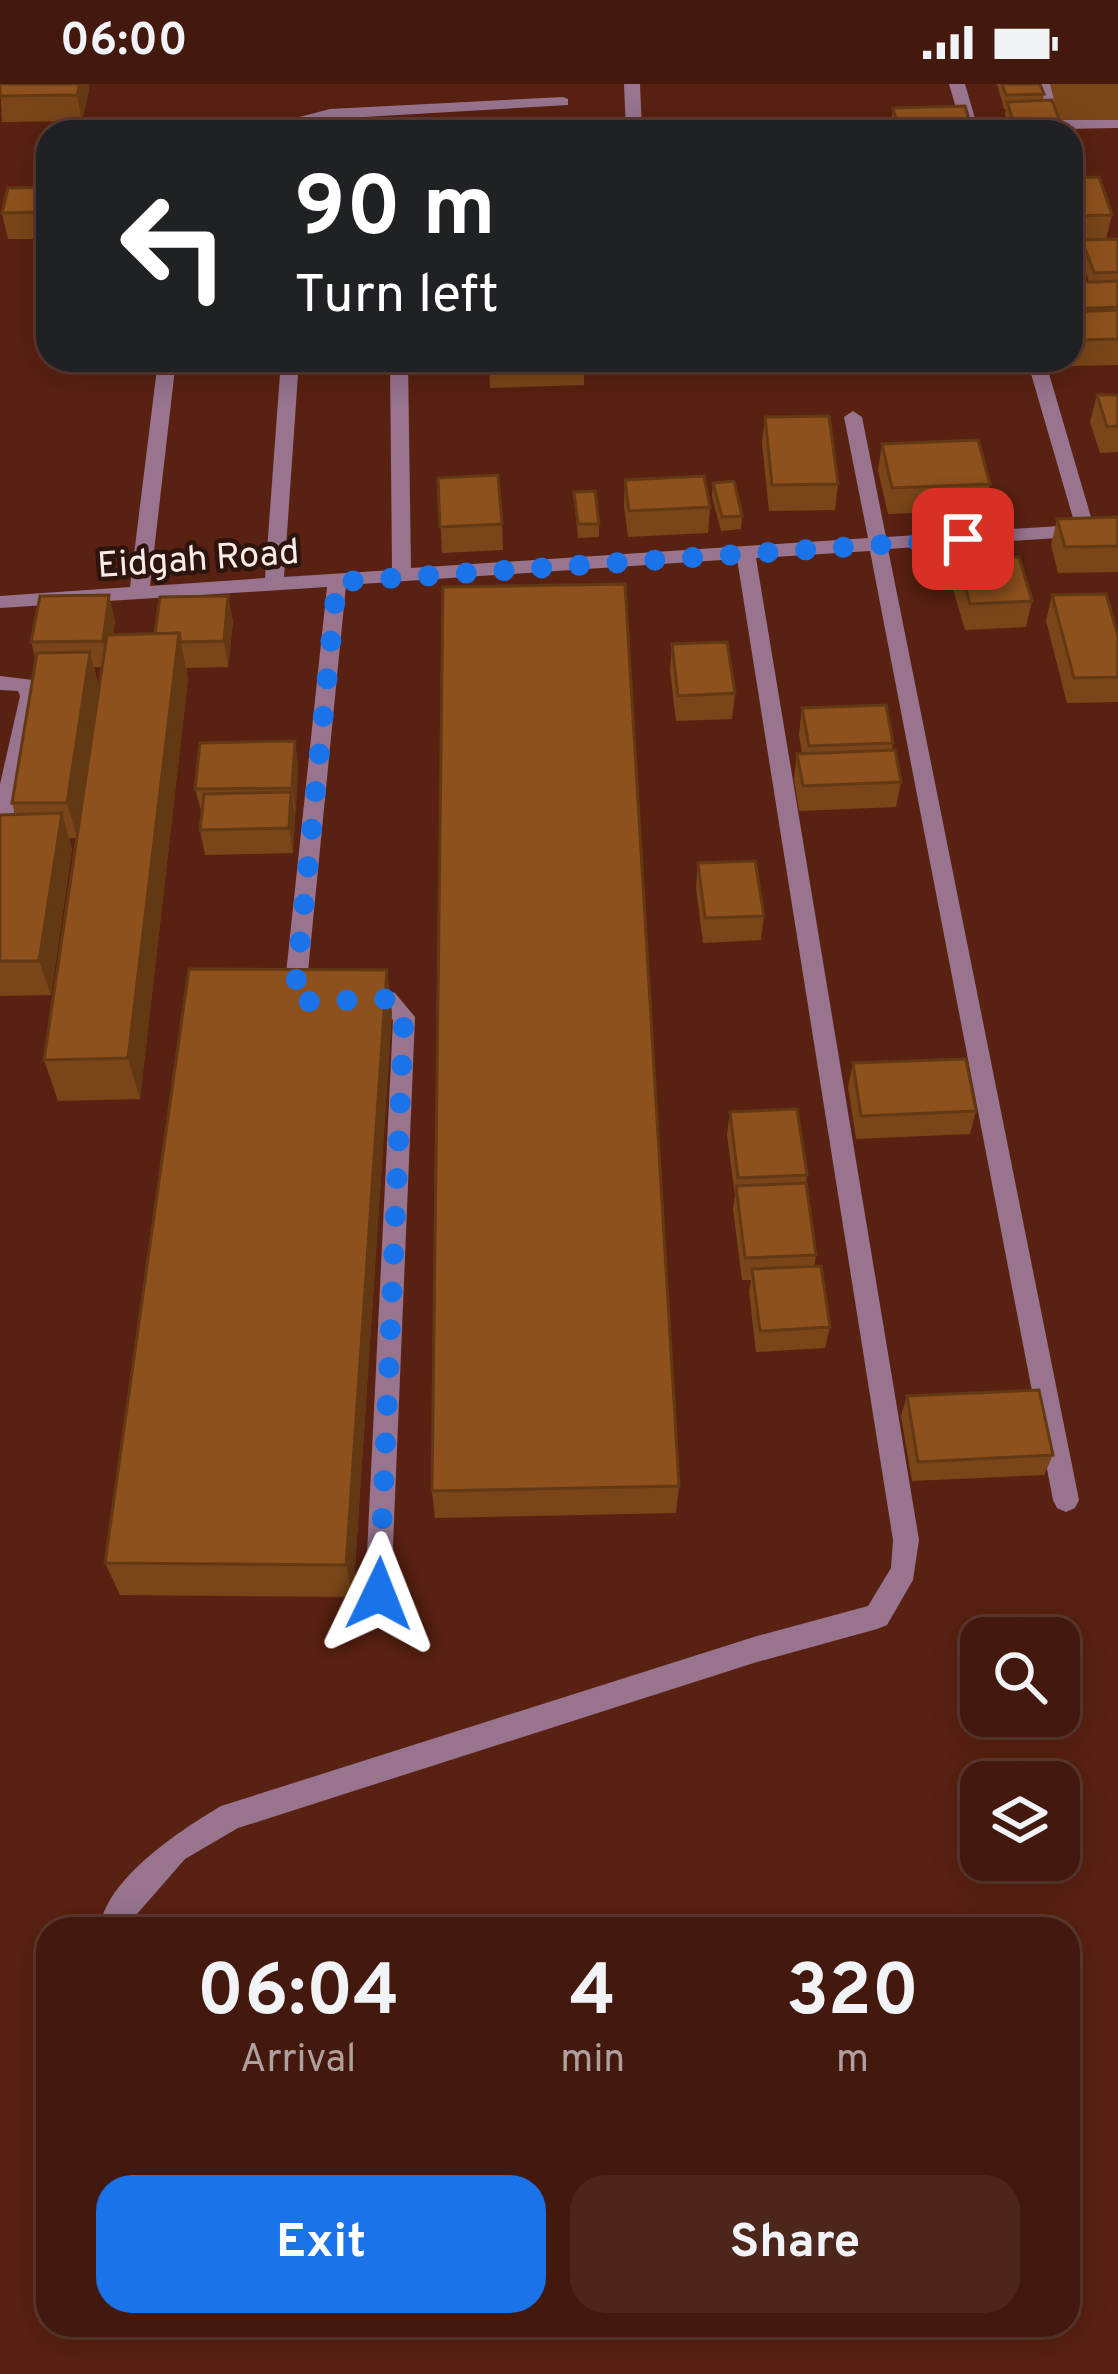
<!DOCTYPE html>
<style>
body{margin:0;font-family:Overpass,sans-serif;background:#4d261b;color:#f1f3f6;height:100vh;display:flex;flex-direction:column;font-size:45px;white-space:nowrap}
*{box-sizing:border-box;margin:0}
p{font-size:39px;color:#afa09d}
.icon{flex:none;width:66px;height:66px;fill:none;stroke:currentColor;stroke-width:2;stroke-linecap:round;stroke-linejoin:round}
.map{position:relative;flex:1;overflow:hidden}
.panel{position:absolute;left:36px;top:1833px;width:1044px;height:420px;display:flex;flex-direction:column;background:#43190d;border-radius:36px;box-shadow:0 6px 30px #0003,0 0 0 3px #5b382e}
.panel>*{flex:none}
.hud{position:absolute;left:36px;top:36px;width:1047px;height:252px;border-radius:36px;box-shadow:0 6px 30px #0003,0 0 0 3px #5b382e;background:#202124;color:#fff;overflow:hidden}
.controls{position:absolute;left:960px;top:1533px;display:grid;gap:24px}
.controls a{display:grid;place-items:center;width:120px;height:120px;border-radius:24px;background:#43190d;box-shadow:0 6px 30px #0003,0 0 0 3px #5b382e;font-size:60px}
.pin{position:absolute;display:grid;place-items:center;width:102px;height:102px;color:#fff;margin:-51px;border-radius:24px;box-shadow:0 6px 18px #0006}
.me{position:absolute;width:132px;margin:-66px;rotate:2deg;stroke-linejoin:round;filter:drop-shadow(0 0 9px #0008)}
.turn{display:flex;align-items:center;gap:42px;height:252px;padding:0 60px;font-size:54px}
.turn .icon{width:156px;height:156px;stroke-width:2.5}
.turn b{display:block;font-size:84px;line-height:102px}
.eta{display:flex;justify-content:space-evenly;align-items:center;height:204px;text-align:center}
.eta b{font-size:72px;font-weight:700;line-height:84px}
.button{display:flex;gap:24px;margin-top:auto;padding:24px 60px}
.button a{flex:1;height:138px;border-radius:36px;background:#1a73e8;color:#fff;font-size:48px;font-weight:700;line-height:138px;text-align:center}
.button a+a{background:#4d261b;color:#f1f3f6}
.status{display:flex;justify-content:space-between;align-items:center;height:84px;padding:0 60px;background:#43190d;direction:ltr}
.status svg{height:33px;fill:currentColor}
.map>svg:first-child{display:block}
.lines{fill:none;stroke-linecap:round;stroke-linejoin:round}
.minor{fill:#98748e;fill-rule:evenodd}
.wall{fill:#7a4619}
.shaded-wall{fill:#633914}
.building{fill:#8e511d;stroke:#633914;stroke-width:3}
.route{stroke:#1a73e8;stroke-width:21;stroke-dasharray:0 37.8}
.labels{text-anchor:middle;stroke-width:9;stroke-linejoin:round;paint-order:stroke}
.far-street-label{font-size:36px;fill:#fbece8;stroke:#2d150d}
</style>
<div class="status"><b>06:00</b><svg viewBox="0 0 49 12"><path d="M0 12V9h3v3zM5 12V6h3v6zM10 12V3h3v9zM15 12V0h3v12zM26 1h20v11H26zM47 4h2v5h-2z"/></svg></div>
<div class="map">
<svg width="1118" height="2290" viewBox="0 0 1118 2290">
<rect width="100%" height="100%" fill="#592111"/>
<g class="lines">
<g class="minor">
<polygon points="624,0 640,0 642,48 626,48"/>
<polygon points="949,0 965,0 979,48 963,48"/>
<polygon points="1037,0 1053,0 1064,34 1118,34 1118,44 1063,45 1052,40"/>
<polygon points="563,13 568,15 568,21 330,35 297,43 297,48 281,48 284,37 330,25"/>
<path d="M158 276H176L150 502 265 494 281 276H299L284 493 392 486 390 276H408L411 484 868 454 844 333 853 327 862 333 886 453 1075 441 1027 276H1045L1093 440 1118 438V450L888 465 1079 1416 1075 1424 1066 1428 1057 1424 1053 1416 870 467 756 474 919 1456 913 1496 887 1541 877 1545 757 1578 238 1744 185 1775 130 1838V1845H100C104 1796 182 1745 221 1722L757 1552 868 1522 891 1484 893 1456 737 475 346 501 305 918 294 927 286 924 283 918 327 503 0 524V512L130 503Z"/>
<polygon points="0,592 33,596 40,612 10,746 0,754 0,700 20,612 18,607 0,606"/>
<polygon points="387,906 395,909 415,933 391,1510 387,1519 378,1523 369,1519 365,1510 393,936 382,924 362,925 351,916 362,907"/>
</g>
</g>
<g class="wall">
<polygon points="0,0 88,0 89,6 82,37 2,38"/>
<polygon points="997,0 1040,0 1044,10 1043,16 1052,16 1059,35 1057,45 1073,44 1081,67 1076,93 1071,93 1071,48 1010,48 1005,31 1006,25 1004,25"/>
<polygon points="1050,0 1118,0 1118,36 1059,36"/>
<polygon points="893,24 972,46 971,48 890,48"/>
<polygon points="1071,94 1112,131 1106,155 1118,155 1118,281 1072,282 1070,276 1071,199 1089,198 1079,169 1082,158 1071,158"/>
<polygon points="48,103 48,155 8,155 2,129"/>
<polygon points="489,276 584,276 584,301 490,304"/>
<polygon points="949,276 1022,276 1022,278 951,281"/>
<polygon points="1097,311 1118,311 1118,368 1100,369 1090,338"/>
<polygon points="765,333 838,400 835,426 769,427 762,359"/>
<polygon points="882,360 990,400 985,426 888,430 878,386"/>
<polygon points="438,394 502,440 503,466 442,469"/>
<polygon points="625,396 710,423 708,449 628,453 624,422"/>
<polygon points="713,399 742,432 741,445 721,447 712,413"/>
<polygon points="574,408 599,440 599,453 578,454"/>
<polygon points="1118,433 1118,488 1058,489 1051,461 1057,435"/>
<polygon points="958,476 1032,517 1026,543 965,546 952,502"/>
<polygon points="1052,511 1118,552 1118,618 1067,619 1046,537"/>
<polygon points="228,512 233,538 228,583 186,584 188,595 140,1015 58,1017 44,976 102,583 94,583 99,605 77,754 69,754 72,765 51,911 0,912 0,731 15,730 12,719 36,576 31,558 115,536 113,551 155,550"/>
<polygon points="672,560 735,609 732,635 676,637 670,586"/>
<polygon points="802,624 893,659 892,666 901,698 896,723 799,727 794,695 797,670 802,670 799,650"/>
<polygon points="295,657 298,683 293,769 205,771 200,746 202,730 195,705"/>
<polygon points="698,779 764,832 761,856 703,859 696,804"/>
<polygon points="392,928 353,1513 120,1511 105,1479"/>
<polygon points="853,979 976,1027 970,1050 856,1055 848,1003"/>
<polygon points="730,1028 807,1091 806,1099 816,1171 814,1183 830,1243 825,1264 756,1268 749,1207 751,1196 742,1196 733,1125 735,1112 727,1051"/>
<polygon points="907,1312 1053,1371 1044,1391 912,1397 901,1332"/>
<polygon points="679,1402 676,1429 435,1434 432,1407"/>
</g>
<g class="shaded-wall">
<polygon points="80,0 88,0 89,6 82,37 77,11"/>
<polygon points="109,511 115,536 109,583 103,557"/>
<polygon points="228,512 233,538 228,583 224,557"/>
<polygon points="179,549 188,595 140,1015 128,974"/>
<polygon points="90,568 99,605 77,754 67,719"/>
<polygon points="295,657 298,683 296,729 292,704"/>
<polygon points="291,708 295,733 293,769 289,744"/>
<polygon points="62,729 72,765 51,911 39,877"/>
<polygon points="387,886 392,928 353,1513 346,1481"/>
</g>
<g class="building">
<polygon points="0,0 80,0 77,11 0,12"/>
<polygon points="1002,0 1040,0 1044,10 1006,11"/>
<polygon points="1052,16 1059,35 1013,36 1007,18"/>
<polygon points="965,22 972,46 899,48 893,24"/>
<polygon points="1073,44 1081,67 1071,67 1071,48 1019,48 1018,46"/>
<polygon points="1099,93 1112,131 1071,132 1071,94"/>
<polygon points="48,103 48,128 2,129 8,104"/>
<polygon points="1118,155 1118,188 1094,189 1082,156"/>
<polygon points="1118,197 1118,223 1071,225 1071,199"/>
<polygon points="1118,226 1118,255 1078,256 1071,235 1071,228"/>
<polygon points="1097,311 1118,311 1118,342 1107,343"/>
<polygon points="829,332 838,400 772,401 765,333"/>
<polygon points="978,356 990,400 892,404 882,360"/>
<polygon points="498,391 502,440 440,443 438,394"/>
<polygon points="704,392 710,423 629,427 625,396"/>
<polygon points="734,397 742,432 722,433 713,399"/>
<polygon points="595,407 599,440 578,440 574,408"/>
<polygon points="1118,433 1118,462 1065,463 1057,435"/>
<polygon points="1019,473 1032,517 970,520 958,476"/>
<polygon points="625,500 679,1402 432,1407 443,503"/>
<polygon points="1106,510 1118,552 1118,593 1074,594 1052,511"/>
<polygon points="109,511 103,557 31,558 40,512"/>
<polygon points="228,512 224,557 181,558 179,549 155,550 160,513"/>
<polygon points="179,549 128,974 44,976 107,551"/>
<polygon points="727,558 735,609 678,612 672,560"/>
<polygon points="90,568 67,719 12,719 37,569"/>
<polygon points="886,621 893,659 809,662 802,624"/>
<polygon points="295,657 292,704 195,705 200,659"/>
<polygon points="895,666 901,698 803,702 797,670"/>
<polygon points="291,708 289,744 200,746 204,710"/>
<polygon points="62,729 39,877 0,877 0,731"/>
<polygon points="755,777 764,832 705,834 698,779"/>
<polygon points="189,885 387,886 346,1481 105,1479"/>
<polygon points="966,975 976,1027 861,1032 853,979"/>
<polygon points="797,1025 807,1091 738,1094 730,1028"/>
<polygon points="806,1099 816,1171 745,1174 736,1102"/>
<polygon points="821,1182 830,1243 760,1247 752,1185"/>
<polygon points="1039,1306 1053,1371 918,1378 907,1312"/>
</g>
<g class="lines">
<polyline class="route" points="379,1510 404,932 387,915 294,918 337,498 963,455"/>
</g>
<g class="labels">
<g class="far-street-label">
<text transform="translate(198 473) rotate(-4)" y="13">Eidgah Road</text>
</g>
</g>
</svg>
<div class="controls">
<a><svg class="icon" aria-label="search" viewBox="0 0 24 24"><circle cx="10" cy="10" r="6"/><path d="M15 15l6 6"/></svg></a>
<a><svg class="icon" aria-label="layers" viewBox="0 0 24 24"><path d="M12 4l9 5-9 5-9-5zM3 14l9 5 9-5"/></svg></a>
</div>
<div class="pin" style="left:963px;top:455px;background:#d93025"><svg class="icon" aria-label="arrive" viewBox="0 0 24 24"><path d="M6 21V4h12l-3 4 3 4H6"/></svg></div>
<svg class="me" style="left:379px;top:1510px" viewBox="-20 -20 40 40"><path d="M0-17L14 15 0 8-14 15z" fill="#1a73e8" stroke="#fff" stroke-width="4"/></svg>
<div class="hud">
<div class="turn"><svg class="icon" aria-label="left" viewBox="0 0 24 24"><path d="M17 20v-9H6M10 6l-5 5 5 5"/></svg><div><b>90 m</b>Turn left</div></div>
</div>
<section class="panel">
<div class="eta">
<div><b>06:04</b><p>Arrival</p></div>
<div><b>4</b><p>min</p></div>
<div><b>320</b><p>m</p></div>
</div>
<div class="button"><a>Exit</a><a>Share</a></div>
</section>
</div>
